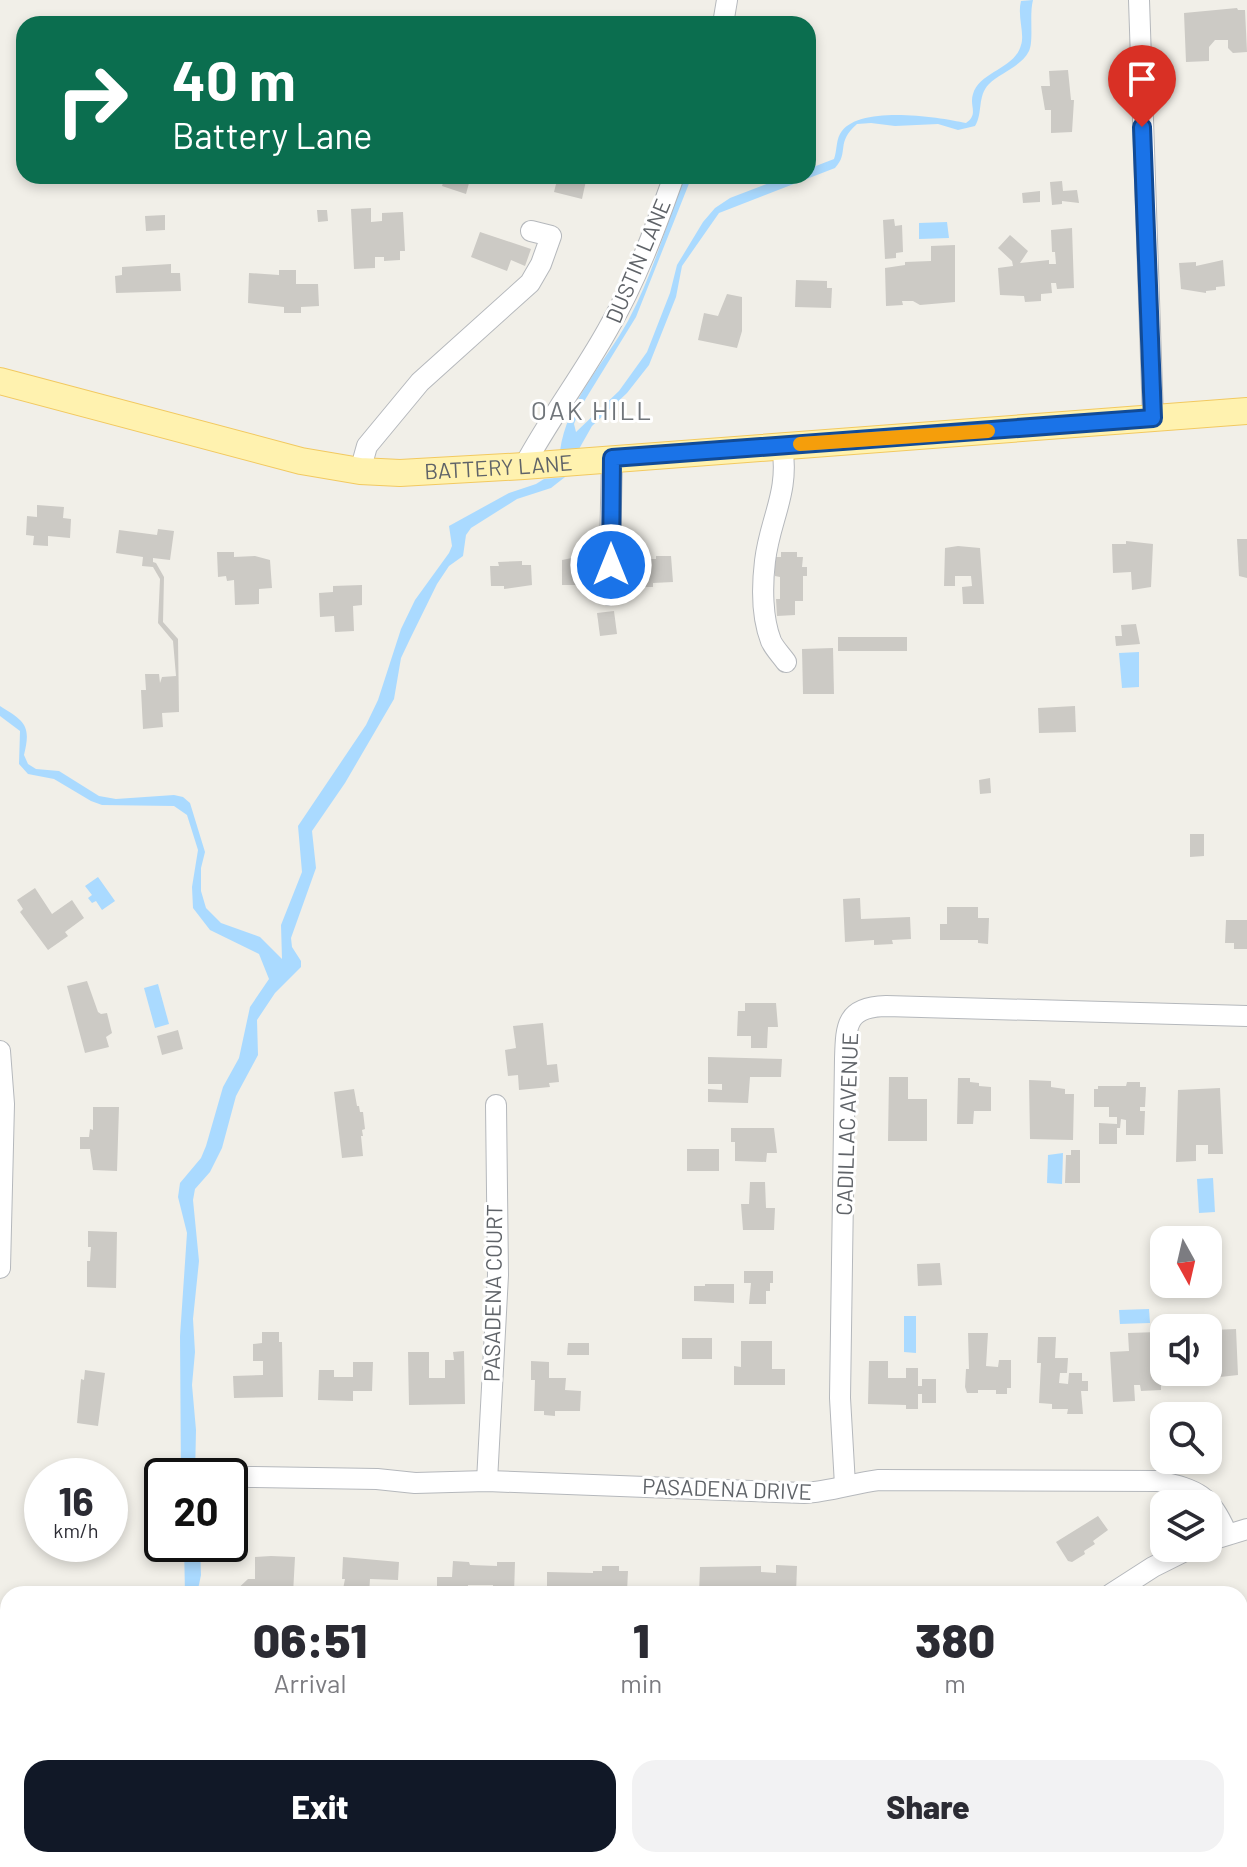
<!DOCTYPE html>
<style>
body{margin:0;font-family:Barlow,sans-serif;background:#f2f2f3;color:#2b2b33;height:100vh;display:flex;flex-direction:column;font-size:30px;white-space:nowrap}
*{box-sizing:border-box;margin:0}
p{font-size:26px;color:#7c7c81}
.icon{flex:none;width:44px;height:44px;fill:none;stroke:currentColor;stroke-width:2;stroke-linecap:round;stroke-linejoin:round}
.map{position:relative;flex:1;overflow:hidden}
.drawer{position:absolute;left:0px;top:1586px;width:1248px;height:282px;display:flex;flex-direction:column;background:#fff;border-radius:24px 24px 0 0;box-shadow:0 4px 12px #0003}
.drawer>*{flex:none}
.top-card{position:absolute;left:16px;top:16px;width:800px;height:168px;border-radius:24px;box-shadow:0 4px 12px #0003;background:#0b6e4f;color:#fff;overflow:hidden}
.needle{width:52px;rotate:172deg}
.controls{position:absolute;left:1150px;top:1226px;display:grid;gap:16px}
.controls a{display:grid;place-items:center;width:72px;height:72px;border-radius:16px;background:#fff;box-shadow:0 4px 12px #0003;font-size:40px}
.speed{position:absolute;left:24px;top:1458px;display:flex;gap:16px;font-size:40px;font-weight:700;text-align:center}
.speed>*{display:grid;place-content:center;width:104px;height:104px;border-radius:50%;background:#fff;box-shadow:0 4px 12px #0003;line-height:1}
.speed small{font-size:20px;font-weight:400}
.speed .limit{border:4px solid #111;border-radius:12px;background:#fff;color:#111}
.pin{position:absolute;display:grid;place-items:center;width:68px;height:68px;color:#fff;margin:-82px -34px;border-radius:50% 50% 50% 0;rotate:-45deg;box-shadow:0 0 8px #0007}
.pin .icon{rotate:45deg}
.me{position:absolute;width:88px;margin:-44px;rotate:0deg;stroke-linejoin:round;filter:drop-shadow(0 0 6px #0008)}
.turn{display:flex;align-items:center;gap:28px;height:168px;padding:0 24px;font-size:36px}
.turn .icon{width:104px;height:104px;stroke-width:2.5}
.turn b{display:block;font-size:56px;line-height:68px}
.eta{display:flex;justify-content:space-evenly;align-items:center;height:136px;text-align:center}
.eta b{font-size:48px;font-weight:800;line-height:56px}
.action{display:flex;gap:16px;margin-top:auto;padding:16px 24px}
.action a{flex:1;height:92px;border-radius:24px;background:#111827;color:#fff;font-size:32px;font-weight:800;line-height:92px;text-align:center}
.action a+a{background:#f2f2f3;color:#2b2b33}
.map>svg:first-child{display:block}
.water{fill:#aadaff}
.building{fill:#cccac5}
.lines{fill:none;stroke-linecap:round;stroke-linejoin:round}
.minor-casing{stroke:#b5b8bc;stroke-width:22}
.major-casing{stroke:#f2c960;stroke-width:28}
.minor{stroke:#fff;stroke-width:20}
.major{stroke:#fff2af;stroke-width:26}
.route-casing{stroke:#114b97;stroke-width:20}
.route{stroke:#1a73e8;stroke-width:14}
.slow{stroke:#f59e0b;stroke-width:14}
.labels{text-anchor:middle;stroke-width:6;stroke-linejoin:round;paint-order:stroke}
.street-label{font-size:22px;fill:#5f6368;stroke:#fff}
.quarter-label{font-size:26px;letter-spacing:2px;fill:#70757a;stroke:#fff}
</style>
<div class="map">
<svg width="1247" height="1867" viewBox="0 0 1247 1867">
<rect width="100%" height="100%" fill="#f1efe8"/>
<g class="water">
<path d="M1033 0C1029 15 1034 40 1029 51 1022 66 1000 73 989 84 977 96 983 113 975 126L958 130 938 124 895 126 871 123 857 124C835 143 850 152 835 168L719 213 682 266 676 297 649 365 627 393 592 426 579 449 560 451C567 401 604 364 628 321 652 276 667 224 684 176H692L636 317 580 408 574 424 576 432 619 391 647 352 670 293 677 265 703 222 715 208 730 198 787 176H808V169L834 159C837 151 836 141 840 134 856 104 938 117 966 123 979 114 969 106 973 94 980 71 1015 69 1021 45 1025 33 1017 17 1021 1Z"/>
<polygon points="947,222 949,238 919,239 919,223"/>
<path d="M565 477 551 488 517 499 471 528 466 535 463 556 449 566 437 584 410 639 401 658 394 699 345 783 312 831 316 868 291 938 292 947 301 961V967L275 993 257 1020 258 1055 236 1096 222 1148 210 1172 195 1189 193 1200 199 1261 193 1319 195 1352 192 1385 196 1430 195 1476H181L180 1336 187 1233 178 1197 180 1183 201 1158 206 1146 223 1087 239 1058 250 1007 269 979 259 954 210 930 193 908 192 887 198 850 187 815 174 806 102 805 91 801 54 779 28 774 19 764 20 731 0 716V706C26 722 31 726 24 755L28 764 36 769 59 771 99 796 116 799 174 795 183 797 190 803 205 852 201 868V891L206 908 221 923 260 937 282 959 281 925 302 872 298 826 366 725 378 700 401 629 415 600 449 553 452 546 449 526 509 493 536 484 544 479Z"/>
<polygon points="1139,652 1139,687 1122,688 1119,653"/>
<polygon points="98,877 115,901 102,910 96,901 92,903 88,898 92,895 85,886"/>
<polygon points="158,984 169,1024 155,1028 144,988"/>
<polygon points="1063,1153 1062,1184 1047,1183 1048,1155"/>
<polygon points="1213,1178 1215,1212 1199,1213 1197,1179"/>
<polygon points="1149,1309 1150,1323 1120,1324 1119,1310"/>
<polygon points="904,1316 916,1316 916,1353 904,1352"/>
<polygon points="184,1544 200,1544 201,1575 197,1594 185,1594"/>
</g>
<g class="building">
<polygon points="1237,8 1238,10 1245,10 1247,52 1233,53 1228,48 1228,40 1215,40 1209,47 1209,61 1186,62 1184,13"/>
<polygon points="1068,70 1071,100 1074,100 1072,132 1051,133 1051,110 1045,110 1041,86 1050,86 1049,71"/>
<polygon points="445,176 469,183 466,194 442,186"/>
<polygon points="558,176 587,176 582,199 554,192"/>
<polygon points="1062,181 1063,191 1077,190 1079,203 1062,201 1062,204 1052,205 1050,182"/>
<polygon points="1040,191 1040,202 1023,203 1022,193"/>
<polygon points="371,208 371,222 382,221 382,213 403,212 405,251 400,251 400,260 384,261 384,257 375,257 375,268 354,269 351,209"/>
<polygon points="317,210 327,210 328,221 318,222"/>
<polygon points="165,215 165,230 146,231 145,216"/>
<polygon points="894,219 895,226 902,225 903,252 896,253 896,258 885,259 883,220"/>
<polygon points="1072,228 1074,288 1057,289 1056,283 1051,283 1052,293 1041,294 1041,301 1025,302 1024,296 1000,295 998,268 1013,266 1012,261 998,248 1010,235 1028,251 1020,263 1049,260 1049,264 1056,264 1055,252 1052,252 1051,230"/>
<polygon points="480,232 531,249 525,266 511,260 507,271 471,257"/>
<polygon points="955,245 955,302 920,305 913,301 902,301 903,305 886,306 885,268 905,265 905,262 931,261 931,246"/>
<polygon points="1223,260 1225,286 1216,287 1216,290 1206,291 1206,293 1181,289 1179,263 1196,262 1196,266"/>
<polygon points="171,264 171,273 180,273 181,291 116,293 115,276 122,275 122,267"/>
<polygon points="279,270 296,270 296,284 318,284 319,306 301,307 301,313 284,313 284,307 248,303 249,273 279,275"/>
<polygon points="796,280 827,281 827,288 832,288 831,308 795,307"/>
<polygon points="727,294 742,297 742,331 737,348 698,340 704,313 718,316"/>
<polygon points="37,505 64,507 63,518 71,519 70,538 48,536 48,546 33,545 34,536 26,535 27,516 37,517"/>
<polygon points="158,529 174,531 170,560 153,558 153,562 156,563 164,577 163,622 178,639 179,712 162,713 163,727 143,729 141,690 146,690 145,674 159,674 160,683 162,677 176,676 173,641 158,623 160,579 153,567 142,566 143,557 116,553 119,530 157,535"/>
<polygon points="1237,539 1247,539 1247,578 1239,576"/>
<polygon points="1126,541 1153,544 1151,587 1132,590 1131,572 1113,573 1112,544 1126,544"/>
<polygon points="958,546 980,548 984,604 963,604 962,587 972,586 971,576 955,576 955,586 944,586 945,548"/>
<polygon points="217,552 234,552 234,557 255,556 270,560 272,588 259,589 259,604 235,605 234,580 227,581 226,576 218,577"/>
<polygon points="781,552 797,552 797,557 803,557 802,567 807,567 807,576 803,576 803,601 795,601 795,615 777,616 776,599 780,599 780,577 775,576 775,557 781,557"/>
<polygon points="656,556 671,556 673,582 653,583 653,587 644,587 642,559 656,559"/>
<polygon points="572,558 589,560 589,564 597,564 597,585 562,585 562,560"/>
<polygon points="522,561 522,565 531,565 532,585 504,589 504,586 491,586 490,566 499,566 498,562"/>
<polygon points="362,585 362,605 353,606 354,631 335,632 334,616 320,617 319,593 333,592 333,586"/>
<polygon points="614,611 617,634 600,636 597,613"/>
<polygon points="1136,624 1140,644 1116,646 1115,636 1122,636 1121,625"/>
<rect x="838" y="637" width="69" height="14"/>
<polygon points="833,648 834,694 803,694 802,649"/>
<polygon points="1075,706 1076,732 1039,733 1038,708"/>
<polygon points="990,778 991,793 980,794 979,780"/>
<polygon points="1190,834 1204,834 1204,856 1190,857"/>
<polygon points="35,888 52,914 72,900 84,918 65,932 68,936 48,950 20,912 23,909 17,900"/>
<polygon points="860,898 861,919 910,917 911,939 892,940 893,944 874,945 874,940 845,942 843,899"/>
<polygon points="947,907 978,907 978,918 989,918 988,944 978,943 978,940 940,940 940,924 947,924"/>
<polygon points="1226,920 1247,920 1247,949 1234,949 1234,943 1225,943"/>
<polygon points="87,981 98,1012 101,1014 107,1013 112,1033 106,1037 109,1047 85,1053 67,986"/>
<polygon points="745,1003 776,1003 778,1027 768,1027 767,1048 751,1048 751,1036 737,1036 738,1011 745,1011"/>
<polygon points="543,1023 547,1065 557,1064 559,1082 549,1083 550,1087 519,1090 518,1075 508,1076 505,1050 516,1048 513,1026"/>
<polygon points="178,1030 183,1049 162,1055 157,1036"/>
<polygon points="708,1057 782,1059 781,1077 750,1077 748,1103 708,1102 708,1089 722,1090 722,1084 708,1084"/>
<polygon points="889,1077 908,1077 908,1099 927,1099 927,1141 888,1141"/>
<polygon points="958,1078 970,1078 970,1082 979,1083 979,1086 991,1087 991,1111 974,1111 973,1124 957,1124"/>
<polygon points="1029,1080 1051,1081 1051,1087 1065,1089 1065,1094 1074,1094 1073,1140 1030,1139"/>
<polygon points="1127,1082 1140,1082 1140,1087 1146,1087 1145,1107 1140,1107 1140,1111 1145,1111 1144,1135 1126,1135 1126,1120 1121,1119 1120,1128 1117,1128 1117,1144 1099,1144 1099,1123 1117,1124 1117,1117 1109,1117 1109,1107 1094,1107 1094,1089 1098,1089 1098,1086 1126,1086"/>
<polygon points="1220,1088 1223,1154 1208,1154 1208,1145 1196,1145 1196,1161 1176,1162 1178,1090"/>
<polygon points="354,1089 357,1106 359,1106 360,1112 363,1112 365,1129 362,1130 363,1136 361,1136 363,1156 342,1158 334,1092"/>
<polygon points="93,1107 119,1107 117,1171 93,1170 90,1149 80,1149 80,1137 89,1137 90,1129 93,1130"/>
<polygon points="731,1128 774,1128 777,1153 767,1153 766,1162 735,1161 735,1142 731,1142"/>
<rect x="687" y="1149" width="32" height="22"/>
<polygon points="1071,1150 1080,1150 1080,1183 1065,1183 1066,1155 1071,1155"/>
<polygon points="750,1182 765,1182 766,1208 775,1208 774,1230 743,1230 741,1204 749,1204"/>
<polygon points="88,1231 117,1232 116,1288 87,1287 87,1261 90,1261 91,1247 88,1247"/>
<polygon points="940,1263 942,1285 918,1286 917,1264"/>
<polygon points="744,1271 773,1271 773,1283 770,1283 770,1291 766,1291 766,1304 749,1304 751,1283 744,1283"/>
<polygon points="705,1284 734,1284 734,1303 694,1301 694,1286 705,1286"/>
<polygon points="1236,1329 1238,1375 1202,1379 1202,1372 1208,1372 1208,1354 1213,1354 1212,1330"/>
<polygon points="262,1332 279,1332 279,1342 282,1342 283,1397 234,1398 233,1376 263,1375 263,1361 253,1361 253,1344 262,1343"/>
<polygon points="1159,1332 1161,1390 1141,1391 1140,1385 1134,1385 1135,1401 1113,1402 1110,1352 1129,1351 1128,1333"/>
<polygon points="968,1333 988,1333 986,1366 998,1367 999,1360 1011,1360 1011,1388 1007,1388 1007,1394 996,1394 996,1390 978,1390 978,1393 967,1393 965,1387 966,1369 969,1369"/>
<polygon points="1038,1337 1056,1337 1055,1358 1068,1358 1067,1373 1060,1373 1059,1383 1068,1384 1069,1373 1082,1373 1082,1381 1088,1381 1088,1391 1081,1391 1083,1414 1067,1414 1068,1409 1052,1409 1052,1404 1039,1403 1041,1363 1037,1363"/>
<rect x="682" y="1338" width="30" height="21"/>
<polygon points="741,1341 772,1341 772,1369 785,1369 785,1385 734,1385 734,1366 741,1367"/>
<polygon points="568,1343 589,1343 589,1355 567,1355"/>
<polygon points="464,1351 465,1404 409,1405 408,1352 429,1352 429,1378 445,1378 445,1360 454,1360 453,1352"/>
<polygon points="531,1361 549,1362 549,1378 566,1378 565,1390 581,1391 580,1411 555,1411 555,1416 544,1415 544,1411 534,1411 535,1380 531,1380"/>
<polygon points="869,1361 888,1361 888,1378 906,1378 906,1368 918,1368 918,1386 922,1386 922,1379 936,1379 936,1403 922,1403 922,1394 918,1394 918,1409 906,1409 906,1405 868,1404"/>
<polygon points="353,1362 373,1362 372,1391 353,1391 353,1401 318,1400 319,1370 334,1370 334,1377 353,1377"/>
<polygon points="85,1370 105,1373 98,1426 77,1423 81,1379 84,1380"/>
<polygon points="1098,1516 1108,1530 1093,1541 1095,1544 1084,1551 1085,1554 1072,1562 1068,1561 1056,1542"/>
<polygon points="271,1556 295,1557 293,1594 232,1594 248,1579 255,1579 255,1557"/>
<polygon points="343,1557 399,1562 398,1580 370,1579 369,1594 342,1594 345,1579 342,1579"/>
<polygon points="453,1561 469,1562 470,1565 497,1566 497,1562 515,1562 514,1594 493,1594 493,1585 468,1585 468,1594 437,1594 437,1577 452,1577"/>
<polygon points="776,1565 797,1566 796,1594 699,1594 700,1567 761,1566 761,1572 776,1573"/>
<polygon points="602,1566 619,1566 619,1571 628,1571 627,1592 579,1594 579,1589 547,1589 547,1572 593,1573 593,1571 602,1571"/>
<polygon points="1247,1624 1247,1653 1240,1654 1240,1625"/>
<polygon points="462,1860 483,1860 477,1867 466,1867 460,1862"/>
<polygon points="534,1860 591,1860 582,1867 539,1867"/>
<polygon points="895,1860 960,1860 951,1867 943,1867 940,1863 935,1867 886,1867"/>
</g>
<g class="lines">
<g class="minor-casing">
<g id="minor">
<polyline points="1139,0 1153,418"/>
<polyline points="723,24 727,0"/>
<path d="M782 445C790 493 770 518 765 561 762 586 762 618 771 641 774 648 781 655 786 662"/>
<path d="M524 466C549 419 582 376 608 329 636 281 655 229 674 176"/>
<polyline points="360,471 367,446 420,382 530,283 541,264 551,236 531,231"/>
<polyline points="609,595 612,458"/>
<polyline points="0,1051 4,1104 0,1268"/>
<path d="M249 1477 377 1479 415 1483 487 1481 804 1493C829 1492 854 1483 879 1480L1158 1481C1198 1490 1210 1495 1227 1534"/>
<polyline points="487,1481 498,1275 496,1105"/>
<path d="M845 1485 840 1398 845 1059C846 1025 846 1007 886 1006L1247 1016"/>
<polyline points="1208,1541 1247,1529"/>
<polyline points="1111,1594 1153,1567 1191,1548"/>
<polyline points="747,1867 756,1860"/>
</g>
</g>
<g class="major-casing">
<g id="major">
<path id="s1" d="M0 381 301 461 360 471 400 473 524 466 1247 411"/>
</g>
</g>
<use href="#minor" class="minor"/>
<use href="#major" class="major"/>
</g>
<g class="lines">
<g class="route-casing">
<polyline id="route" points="611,565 612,458 1153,418 1142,127"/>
</g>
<use href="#route" class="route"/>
<polyline class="slow" points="800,444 988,431"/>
</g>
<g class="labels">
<g class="street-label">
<text transform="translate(638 261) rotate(-67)" y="8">DUSTIN LANE</text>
<text dy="8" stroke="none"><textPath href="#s1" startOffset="510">BATTERY LANE</textPath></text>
<text transform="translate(847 1124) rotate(-88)" y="8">CADILLAC AVENUE</text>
<text transform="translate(493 1293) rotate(-89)" y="8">PASADENA COURT</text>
<text transform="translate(727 1489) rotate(2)" y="8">PASADENA DRIVE</text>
</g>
<g class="quarter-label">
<text x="592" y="420">OAK HILL</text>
</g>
</g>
</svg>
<div class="controls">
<a><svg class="needle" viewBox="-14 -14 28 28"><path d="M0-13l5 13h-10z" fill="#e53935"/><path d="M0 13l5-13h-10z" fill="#7c7c81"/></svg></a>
<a><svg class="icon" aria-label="sound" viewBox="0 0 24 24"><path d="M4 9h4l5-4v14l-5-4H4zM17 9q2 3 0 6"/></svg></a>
<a><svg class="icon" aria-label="search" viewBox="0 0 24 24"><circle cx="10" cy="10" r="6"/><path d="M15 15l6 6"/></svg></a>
<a><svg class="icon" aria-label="layers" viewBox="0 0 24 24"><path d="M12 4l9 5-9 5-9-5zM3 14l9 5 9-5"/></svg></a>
</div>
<div class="speed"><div>16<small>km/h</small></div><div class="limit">20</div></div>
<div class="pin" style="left:1142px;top:127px;background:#d93025"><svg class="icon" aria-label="arrive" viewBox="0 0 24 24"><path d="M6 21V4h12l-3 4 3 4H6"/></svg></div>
<svg class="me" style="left:611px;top:565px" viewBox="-20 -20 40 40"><circle r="17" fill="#1a73e8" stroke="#fff" stroke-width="3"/><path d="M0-11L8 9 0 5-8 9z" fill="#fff"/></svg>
<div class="top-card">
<div class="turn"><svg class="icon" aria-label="right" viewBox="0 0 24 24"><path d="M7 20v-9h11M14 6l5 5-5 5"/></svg><div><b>40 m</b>Battery Lane</div></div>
</div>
<section class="drawer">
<div class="eta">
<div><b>06:51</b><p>Arrival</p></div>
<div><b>1</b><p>min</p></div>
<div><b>380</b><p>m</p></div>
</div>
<div class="action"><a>Exit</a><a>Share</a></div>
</section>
</div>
